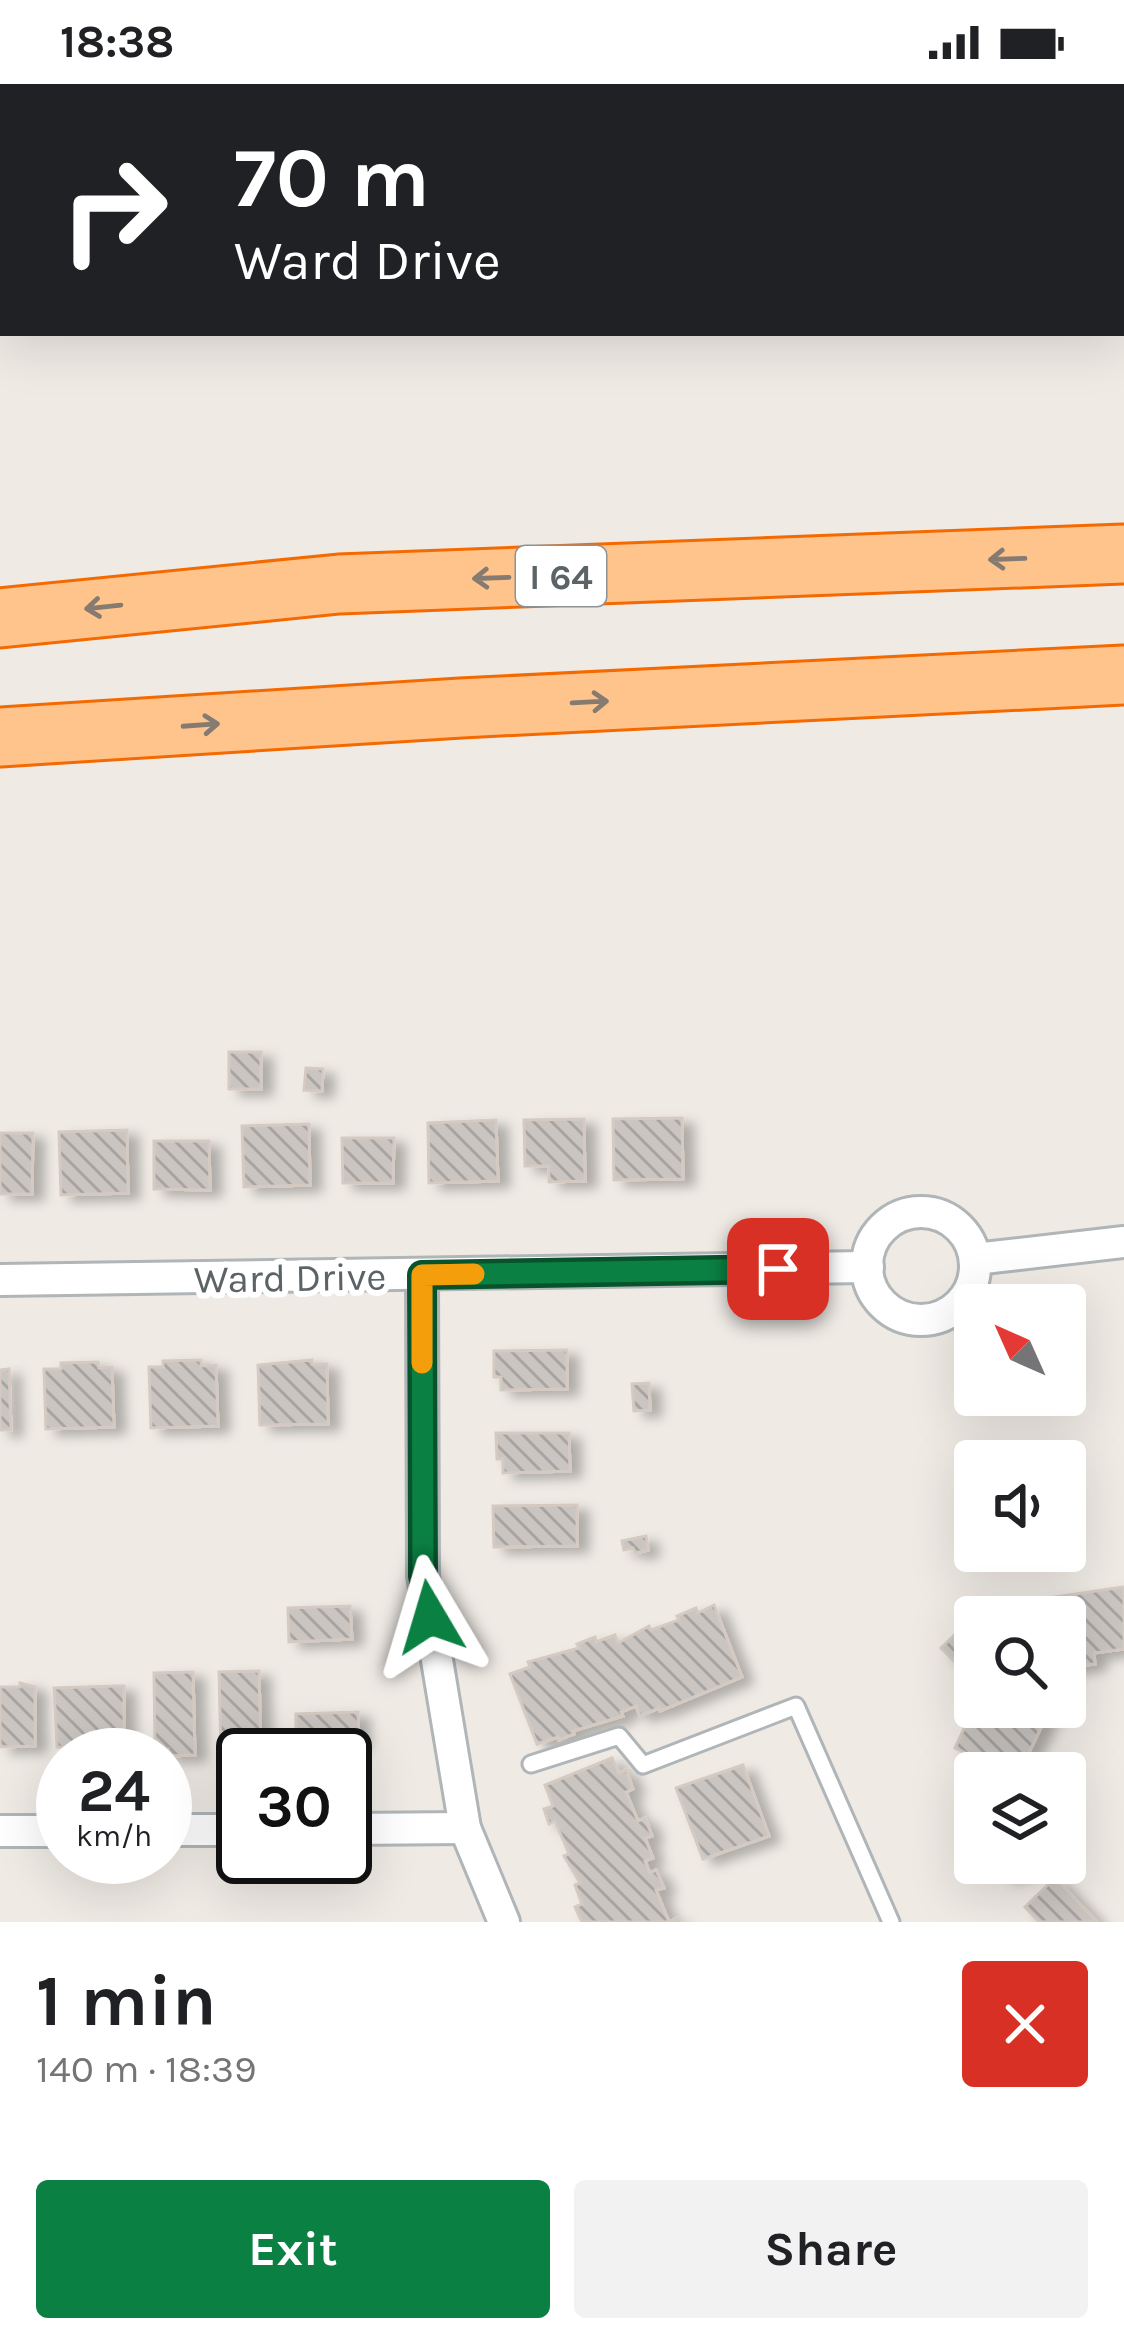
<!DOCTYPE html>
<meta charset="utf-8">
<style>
body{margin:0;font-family:Karla,sans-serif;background:#f2f2f2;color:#202124;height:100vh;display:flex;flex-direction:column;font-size:45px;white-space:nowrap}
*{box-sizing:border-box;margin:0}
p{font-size:39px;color:#757577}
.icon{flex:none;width:66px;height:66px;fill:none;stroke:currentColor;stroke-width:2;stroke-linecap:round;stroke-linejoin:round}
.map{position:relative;height:1838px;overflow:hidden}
.details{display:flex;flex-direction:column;background:#fff;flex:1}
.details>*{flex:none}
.top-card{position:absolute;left:0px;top:0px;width:1125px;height:252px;box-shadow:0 12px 48px #0002;background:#202124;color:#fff;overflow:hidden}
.needle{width:78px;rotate:315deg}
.fabs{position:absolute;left:954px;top:1200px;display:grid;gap:24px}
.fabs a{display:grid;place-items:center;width:132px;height:132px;border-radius:12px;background:#fff;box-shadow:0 12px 48px #0002;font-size:60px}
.speed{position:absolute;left:36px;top:1644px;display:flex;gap:24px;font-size:60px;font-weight:700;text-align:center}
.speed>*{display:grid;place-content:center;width:156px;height:156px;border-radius:50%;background:#fff;box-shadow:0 12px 48px #0002;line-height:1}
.speed small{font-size:30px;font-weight:400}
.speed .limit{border:6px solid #111;border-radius:18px;background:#fff;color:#111}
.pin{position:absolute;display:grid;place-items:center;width:102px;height:102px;color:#fff;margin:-51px;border-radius:24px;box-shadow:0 6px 18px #0006}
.me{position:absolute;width:132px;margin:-66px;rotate:353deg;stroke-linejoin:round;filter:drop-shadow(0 0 9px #0008)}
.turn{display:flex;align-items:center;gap:42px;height:252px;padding:0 36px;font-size:54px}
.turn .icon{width:156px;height:156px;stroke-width:2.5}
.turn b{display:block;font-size:84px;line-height:102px}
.round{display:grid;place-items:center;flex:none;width:126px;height:126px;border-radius:12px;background:#f2f2f2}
.headline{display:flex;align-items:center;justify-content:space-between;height:204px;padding:0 36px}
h1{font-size:72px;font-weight:700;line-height:90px}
.action{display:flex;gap:24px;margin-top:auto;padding:24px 36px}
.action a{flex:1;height:138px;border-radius:12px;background:#0b8043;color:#fff;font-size:48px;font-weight:700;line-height:138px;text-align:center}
.action a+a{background:#f2f2f2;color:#202124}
.status{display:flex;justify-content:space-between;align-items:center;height:84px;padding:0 60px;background:#fff;direction:ltr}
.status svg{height:33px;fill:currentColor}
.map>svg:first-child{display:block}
.building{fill:url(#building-back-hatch);stroke:#d4cac2;stroke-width:3;filter:url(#shadow)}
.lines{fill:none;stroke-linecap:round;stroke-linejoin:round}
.service-casing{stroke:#b0b5b8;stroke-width:21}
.minor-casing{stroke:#b0b5b8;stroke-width:36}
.motorway-casing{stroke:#f46900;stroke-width:63}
.service{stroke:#fff;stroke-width:15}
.minor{stroke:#fff;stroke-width:30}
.motorway{stroke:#ffc48c;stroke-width:57}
.oneway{stroke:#857b70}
.route-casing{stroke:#07532c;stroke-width:30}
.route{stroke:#0b8043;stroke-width:21}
.slow{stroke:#f59e0b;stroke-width:21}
.labels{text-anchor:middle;stroke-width:12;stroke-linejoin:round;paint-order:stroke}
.shield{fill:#fff;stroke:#8d9294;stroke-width:3}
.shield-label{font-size:36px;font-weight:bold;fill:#5c6366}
.street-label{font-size:39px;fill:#5c6366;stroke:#fff}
</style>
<div class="status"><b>18:38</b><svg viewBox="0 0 49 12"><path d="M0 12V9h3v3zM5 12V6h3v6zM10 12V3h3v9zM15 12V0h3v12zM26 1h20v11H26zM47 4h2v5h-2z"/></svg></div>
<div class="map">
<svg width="1124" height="1838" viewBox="0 0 1124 1838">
<defs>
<pattern id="building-back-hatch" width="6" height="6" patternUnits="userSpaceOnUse" patternTransform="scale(3)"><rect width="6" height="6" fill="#cac5c1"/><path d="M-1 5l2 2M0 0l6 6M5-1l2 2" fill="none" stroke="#a7a4a1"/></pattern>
<filter id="shadow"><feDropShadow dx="11" dy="6" stdDeviation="6" flood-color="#0004"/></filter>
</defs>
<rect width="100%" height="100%" fill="#efeae4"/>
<g class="building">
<rect x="229" y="968" width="32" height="37"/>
<polygon points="306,984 323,985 322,1007 304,1006"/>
<polygon points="682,1034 683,1095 614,1096 613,1035"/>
<polygon points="584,1035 585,1097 549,1098 549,1082 525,1082 524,1036"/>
<polygon points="496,1036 498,1097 429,1099 428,1039"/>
<polygon points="309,1040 310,1101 244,1103 242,1042"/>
<polygon points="127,1046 128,1109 61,1111 59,1048"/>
<polygon points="0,1049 33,1049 32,1110 0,1110"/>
<polygon points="342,1054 394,1054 393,1099 343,1099"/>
<polygon points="154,1057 209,1057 210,1106 154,1105"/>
<polygon points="567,1266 567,1305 501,1306 501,1293 494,1293 494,1267"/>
<polygon points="201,1276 201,1282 216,1281 218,1342 151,1344 149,1283 163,1283 163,1277"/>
<polygon points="312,1276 312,1280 327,1280 328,1340 260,1341 258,1281"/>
<polygon points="98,1278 99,1284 112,1283 114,1343 46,1345 44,1285 61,1285 61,1279"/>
<polygon points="9,1285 11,1346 0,1346 0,1286"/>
<polygon points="649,1299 650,1326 634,1327 632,1300"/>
<polygon points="496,1349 569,1349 570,1387 503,1389 503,1375 497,1375"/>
<polygon points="577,1421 577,1462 494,1463 493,1422"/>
<polygon points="646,1452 648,1466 635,1469 633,1464 624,1466 622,1457"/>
<polygon points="1124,1503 1124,1565 1094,1569 1095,1580 1065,1584 1065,1533 1043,1533 1041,1515"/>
<polygon points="714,1521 742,1593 660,1627 659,1624 640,1632 636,1622 621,1628 623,1632 573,1647 574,1650 559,1656 558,1653 537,1660 510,1590 530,1583 528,1578 579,1564 577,1560 595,1553 596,1558 615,1551 618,1559 649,1542 651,1546 679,1536 677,1532 696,1524 698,1529"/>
<polygon points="350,1522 352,1555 289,1558 288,1524"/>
<polygon points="967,1539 975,1547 975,1588 970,1593 941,1564"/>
<polygon points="259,1587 261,1671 221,1672 219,1588"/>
<polygon points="193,1588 195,1671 168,1672 168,1665 155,1666 154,1589"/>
<polygon points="20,1599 35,1603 35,1662 0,1663 0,1603 20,1603"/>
<polygon points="116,1602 124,1602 124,1665 57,1663 54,1604"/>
<polygon points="974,1623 996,1633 1000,1623 1034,1623 1048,1629 1019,1689 1008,1689 955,1664"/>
<polygon points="358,1628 359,1658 349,1658 349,1662 296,1663 296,1630"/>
<polygon points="612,1674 619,1689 626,1686 633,1705 626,1708 638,1737 645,1734 652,1752 645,1754 653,1774 645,1777 650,1789 656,1786 664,1804 656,1806 669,1838 677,1834 679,1838 582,1838 575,1823 582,1820 575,1801 580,1799 564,1772 569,1770 555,1737 549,1740 544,1725 553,1722 545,1701"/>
<polygon points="743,1681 769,1752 703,1775 676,1704"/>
<polygon points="1000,1779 1044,1779 1004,1792"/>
<polygon points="1055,1794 1097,1838 1039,1838 1025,1823"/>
</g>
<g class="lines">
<g class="service-casing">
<polyline id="service" points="531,1680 619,1652 643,1681 796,1622 891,1838"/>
</g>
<g class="minor-casing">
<g id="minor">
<circle cx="921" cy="1182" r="54"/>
<polyline points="975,1175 1124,1158"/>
<polyline points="422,1191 423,1492 465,1744 504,1838"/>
<polyline points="0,1196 868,1183"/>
<polyline points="345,1745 465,1744"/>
<polyline points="165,1746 243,1746"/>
<polyline points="0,1747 63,1747"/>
</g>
</g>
<g class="motorway-casing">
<g id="motorway">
<polyline points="0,534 339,500 1124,470"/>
<polyline points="0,653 461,624 1124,591"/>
</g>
</g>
<use href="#service" class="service"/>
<use href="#minor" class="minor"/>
<use href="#motorway" class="motorway"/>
</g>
<defs><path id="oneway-shaft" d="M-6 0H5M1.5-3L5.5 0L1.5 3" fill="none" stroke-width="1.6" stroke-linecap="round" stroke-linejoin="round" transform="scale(3)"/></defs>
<g class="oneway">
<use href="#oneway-shaft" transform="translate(1007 475) rotate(178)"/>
<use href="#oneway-shaft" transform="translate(491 494) rotate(178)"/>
<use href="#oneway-shaft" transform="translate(103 523) rotate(174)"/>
<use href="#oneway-shaft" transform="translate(590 618) rotate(-3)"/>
<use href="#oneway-shaft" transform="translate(201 641) rotate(-4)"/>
</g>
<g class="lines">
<g class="route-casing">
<polyline id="route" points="430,1533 423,1492 422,1191 778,1185"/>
</g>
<use href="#route" class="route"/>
<polyline class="slow" points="422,1279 422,1191 474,1190"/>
</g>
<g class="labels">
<rect class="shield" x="516" y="462" width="90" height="60" rx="9"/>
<g class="shield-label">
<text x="561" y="505">I 64</text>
</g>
<g class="street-label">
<text transform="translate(290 1193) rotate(-1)" y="14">Ward Drive</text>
</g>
</g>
</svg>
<div class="fabs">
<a><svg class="needle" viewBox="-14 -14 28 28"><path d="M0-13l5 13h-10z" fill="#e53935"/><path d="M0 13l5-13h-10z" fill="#757577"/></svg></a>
<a><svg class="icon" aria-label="sound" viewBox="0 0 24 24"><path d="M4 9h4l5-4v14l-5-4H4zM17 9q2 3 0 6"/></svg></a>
<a><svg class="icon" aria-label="search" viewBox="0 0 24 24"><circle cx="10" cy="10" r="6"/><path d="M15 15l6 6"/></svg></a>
<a><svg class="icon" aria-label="layers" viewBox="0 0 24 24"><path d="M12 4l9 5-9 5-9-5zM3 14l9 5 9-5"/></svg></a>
</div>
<div class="speed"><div>24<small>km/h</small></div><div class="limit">30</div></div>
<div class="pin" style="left:778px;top:1185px;background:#d93025"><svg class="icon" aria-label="arrive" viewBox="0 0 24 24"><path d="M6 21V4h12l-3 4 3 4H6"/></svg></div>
<svg class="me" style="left:430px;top:1533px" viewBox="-20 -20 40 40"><path d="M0-17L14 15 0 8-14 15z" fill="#0b8043" stroke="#fff" stroke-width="4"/></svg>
<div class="top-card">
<div class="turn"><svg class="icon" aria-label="right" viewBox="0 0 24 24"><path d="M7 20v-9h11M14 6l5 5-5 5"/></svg><div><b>70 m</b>Ward Drive</div></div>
</div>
</div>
<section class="details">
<div class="headline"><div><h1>1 min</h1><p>140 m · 18:39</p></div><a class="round" style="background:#d93025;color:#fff"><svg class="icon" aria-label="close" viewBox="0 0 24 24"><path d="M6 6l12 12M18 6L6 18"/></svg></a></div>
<div class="action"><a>Exit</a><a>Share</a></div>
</section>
